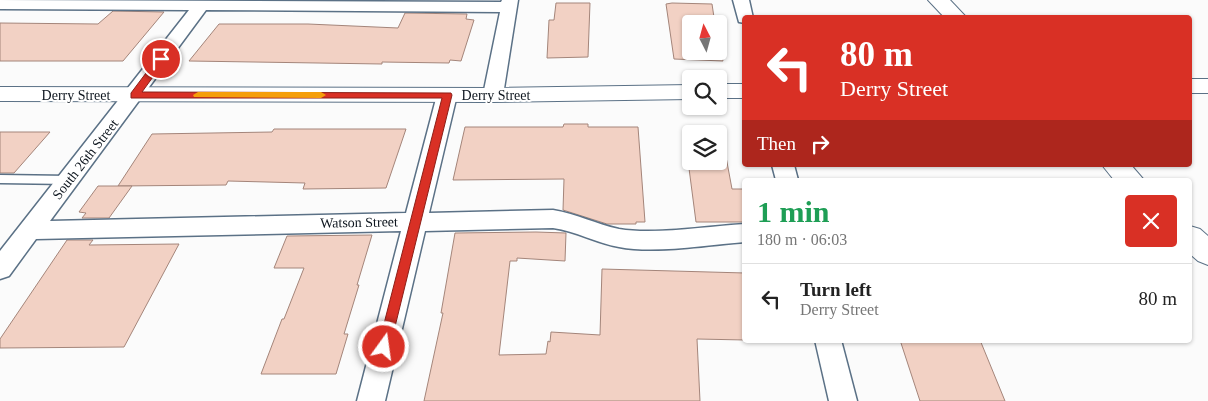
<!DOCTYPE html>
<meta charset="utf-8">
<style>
body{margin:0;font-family:Georgia,serif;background:#f2f2f2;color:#222;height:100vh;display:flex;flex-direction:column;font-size:19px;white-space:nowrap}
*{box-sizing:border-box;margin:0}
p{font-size:16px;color:#767676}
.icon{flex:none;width:28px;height:28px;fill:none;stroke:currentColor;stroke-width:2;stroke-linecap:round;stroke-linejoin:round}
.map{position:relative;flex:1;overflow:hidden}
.drawer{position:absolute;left:742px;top:178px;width:450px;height:165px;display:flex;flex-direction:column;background:#fff;border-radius:5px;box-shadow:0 1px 4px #0004}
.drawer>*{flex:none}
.hud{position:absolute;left:742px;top:15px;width:450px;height:152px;border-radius:5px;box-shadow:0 1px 4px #0004;background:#d93025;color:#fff;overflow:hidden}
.needle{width:32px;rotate:354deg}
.controls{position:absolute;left:682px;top:15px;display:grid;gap:10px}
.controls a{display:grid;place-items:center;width:45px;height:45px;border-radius:5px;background:#fff;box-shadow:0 1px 4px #0004;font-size:25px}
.pin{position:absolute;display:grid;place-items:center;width:42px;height:42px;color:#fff;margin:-21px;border:2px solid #fff;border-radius:50%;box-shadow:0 1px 5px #0007}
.me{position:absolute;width:55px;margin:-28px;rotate:14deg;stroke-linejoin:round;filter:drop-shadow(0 0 4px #0008)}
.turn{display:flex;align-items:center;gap:18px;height:105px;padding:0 15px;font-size:22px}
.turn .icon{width:65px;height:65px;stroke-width:2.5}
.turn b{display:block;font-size:35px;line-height:42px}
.then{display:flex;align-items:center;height:48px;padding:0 15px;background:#0003;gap:10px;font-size:19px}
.round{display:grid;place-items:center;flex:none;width:52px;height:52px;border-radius:5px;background:#f2f2f2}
.headline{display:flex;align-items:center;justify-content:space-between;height:85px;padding:0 15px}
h1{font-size:30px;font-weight:800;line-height:38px;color:#1e9e55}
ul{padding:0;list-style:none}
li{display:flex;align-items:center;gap:15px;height:70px;padding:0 15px;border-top:1px solid #e0e0e0}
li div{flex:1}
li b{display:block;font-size:19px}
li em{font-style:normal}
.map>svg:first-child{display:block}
.building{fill:#f2d1c4;stroke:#a4857a;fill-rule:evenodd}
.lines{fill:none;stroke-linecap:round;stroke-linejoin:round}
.lane-casing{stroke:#5b7186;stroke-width:3}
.street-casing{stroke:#5b7186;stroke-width:3}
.secondary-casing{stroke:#5b7186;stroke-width:2}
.lane{fill:#fff;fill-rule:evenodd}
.street{fill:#fff;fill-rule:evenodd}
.secondary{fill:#fff;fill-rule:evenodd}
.route{fill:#d93025;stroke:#8d1f18}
.slow{fill:#f59e0b}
.labels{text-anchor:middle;stroke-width:4;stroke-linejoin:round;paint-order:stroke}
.street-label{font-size:14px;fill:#0e161f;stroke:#fff}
</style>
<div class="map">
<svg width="1208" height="401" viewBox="0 0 1208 401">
<rect width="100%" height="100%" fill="#fbfbfb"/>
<g class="building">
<polygon points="556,3 590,3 588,57 547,58 549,20 554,20"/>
<polygon points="672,3 712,4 715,24 691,24 691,51 719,51 719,40 723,61 674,59 666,4"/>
<polygon points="113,11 164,12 123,61 0,61 0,23 98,24"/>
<polygon points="405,13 467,14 466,19 474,20 461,61 450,60 449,63 382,62 382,64 189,61 219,24 308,24 398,28"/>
<polygon points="564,124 588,124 588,127 638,127 645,222 636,222 636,224 607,224 563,210 564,179 453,180 465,127 563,127"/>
<polygon points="274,129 406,129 386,188 303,189 305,183 228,181 226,185 118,186 152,134 272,132"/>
<path d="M684 130H721L732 189H745V222H696ZM691 134H719V161H691Z"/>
<polygon points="0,132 50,132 14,173 0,173"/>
<polygon points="98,186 132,186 109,218 82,218 86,213 79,212"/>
<polygon points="536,232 566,233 565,261 517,258 517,261 510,261 499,355 546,354 548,341 550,342 551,332 600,335 602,269 745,273 745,340 697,339 700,401 424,401 443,313 441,313 455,233"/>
<polygon points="372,235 357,285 359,285 344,334 348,334 336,374 261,374 282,319 284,319 304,268 274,268 287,236"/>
<polygon points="67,240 93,240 89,245 179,244 124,347 0,348 0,339"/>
<polygon points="900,340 980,340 1005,401 920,401"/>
</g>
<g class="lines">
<g class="lane-casing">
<polygon id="lane" points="0,175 69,176 74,180 69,184 0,183"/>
</g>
<g class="street-casing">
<g id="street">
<path d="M0 0 501 2 502 0H518L503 95 500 99 493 101 486 99 483 95 500 12 206 10 50 221 406 213 437 95 440 91 447 89 454 91 457 95 429 213 553 210C578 214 595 224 619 229 655 235 708 226 745 224V242C708 245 654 254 619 247 596 243 576 231 553 228L425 231 385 401H357L401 231 36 239 9 276 0 279V251L189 10 0 9Z"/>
<polygon points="733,0 749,0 753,18 745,18 745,23 739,22"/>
<polygon points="772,165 794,165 798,180 776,180"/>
<polygon points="815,340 841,340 857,401 829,401"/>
</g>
</g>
<g class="secondary-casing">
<g id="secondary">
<polygon points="928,0 950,0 967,18 945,18"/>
<rect x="1190" y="79" width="18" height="14"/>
<rect x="719" y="84" width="26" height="14"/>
<polygon points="691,85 691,99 493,102 0,101 0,87 493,88"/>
<polygon points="1102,165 1131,165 1144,180 1114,180"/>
<polygon points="1190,226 1200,229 1208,236 1208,265 1198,261 1190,254"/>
</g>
</g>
<use href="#lane" class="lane"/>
<use href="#street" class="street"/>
<use href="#secondary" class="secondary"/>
</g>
<polygon class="route" points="158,57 164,57 166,59 142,92 451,93 452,95 389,351 384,353 380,351 378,347 442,98 131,98 131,93"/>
<polygon class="slow" points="198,92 321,92 326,95 321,98 194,97 193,95"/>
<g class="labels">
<g class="street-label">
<text x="76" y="100">Derry Street</text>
<text x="496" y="100">Derry Street</text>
<text transform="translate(85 159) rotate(-52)" y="5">South 26th Street</text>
<text transform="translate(359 222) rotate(-1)" y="5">Watson Street</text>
</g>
</g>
</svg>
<div class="controls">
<a><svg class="needle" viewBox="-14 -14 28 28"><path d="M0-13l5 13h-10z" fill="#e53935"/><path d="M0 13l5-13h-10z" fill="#767676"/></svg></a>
<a><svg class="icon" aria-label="search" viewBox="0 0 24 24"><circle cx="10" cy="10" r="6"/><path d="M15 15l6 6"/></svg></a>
<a><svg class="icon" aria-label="layers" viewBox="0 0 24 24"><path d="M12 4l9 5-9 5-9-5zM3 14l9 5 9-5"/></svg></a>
</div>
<div class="pin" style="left:161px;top:59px;background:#d93025"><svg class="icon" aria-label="arrive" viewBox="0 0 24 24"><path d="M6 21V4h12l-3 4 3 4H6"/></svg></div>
<svg class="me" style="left:384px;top:347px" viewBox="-20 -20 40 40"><circle r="17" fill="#d93025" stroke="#fff" stroke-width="3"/><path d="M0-11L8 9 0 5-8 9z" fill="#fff"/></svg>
<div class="hud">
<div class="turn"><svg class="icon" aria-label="left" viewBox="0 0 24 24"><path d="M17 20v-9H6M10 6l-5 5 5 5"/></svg><div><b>80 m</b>Derry Street</div></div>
<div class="then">Then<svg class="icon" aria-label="right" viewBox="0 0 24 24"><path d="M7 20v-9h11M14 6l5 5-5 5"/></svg></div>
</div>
<section class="drawer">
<div class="headline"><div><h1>1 min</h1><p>180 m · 06:03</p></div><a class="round" style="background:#d93025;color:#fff"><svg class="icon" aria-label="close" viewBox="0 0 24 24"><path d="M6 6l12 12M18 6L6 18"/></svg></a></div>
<ul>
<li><svg class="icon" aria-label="left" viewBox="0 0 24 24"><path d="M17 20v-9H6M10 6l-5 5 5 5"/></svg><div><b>Turn left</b><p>Derry Street</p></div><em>80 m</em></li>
</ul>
</section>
</div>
